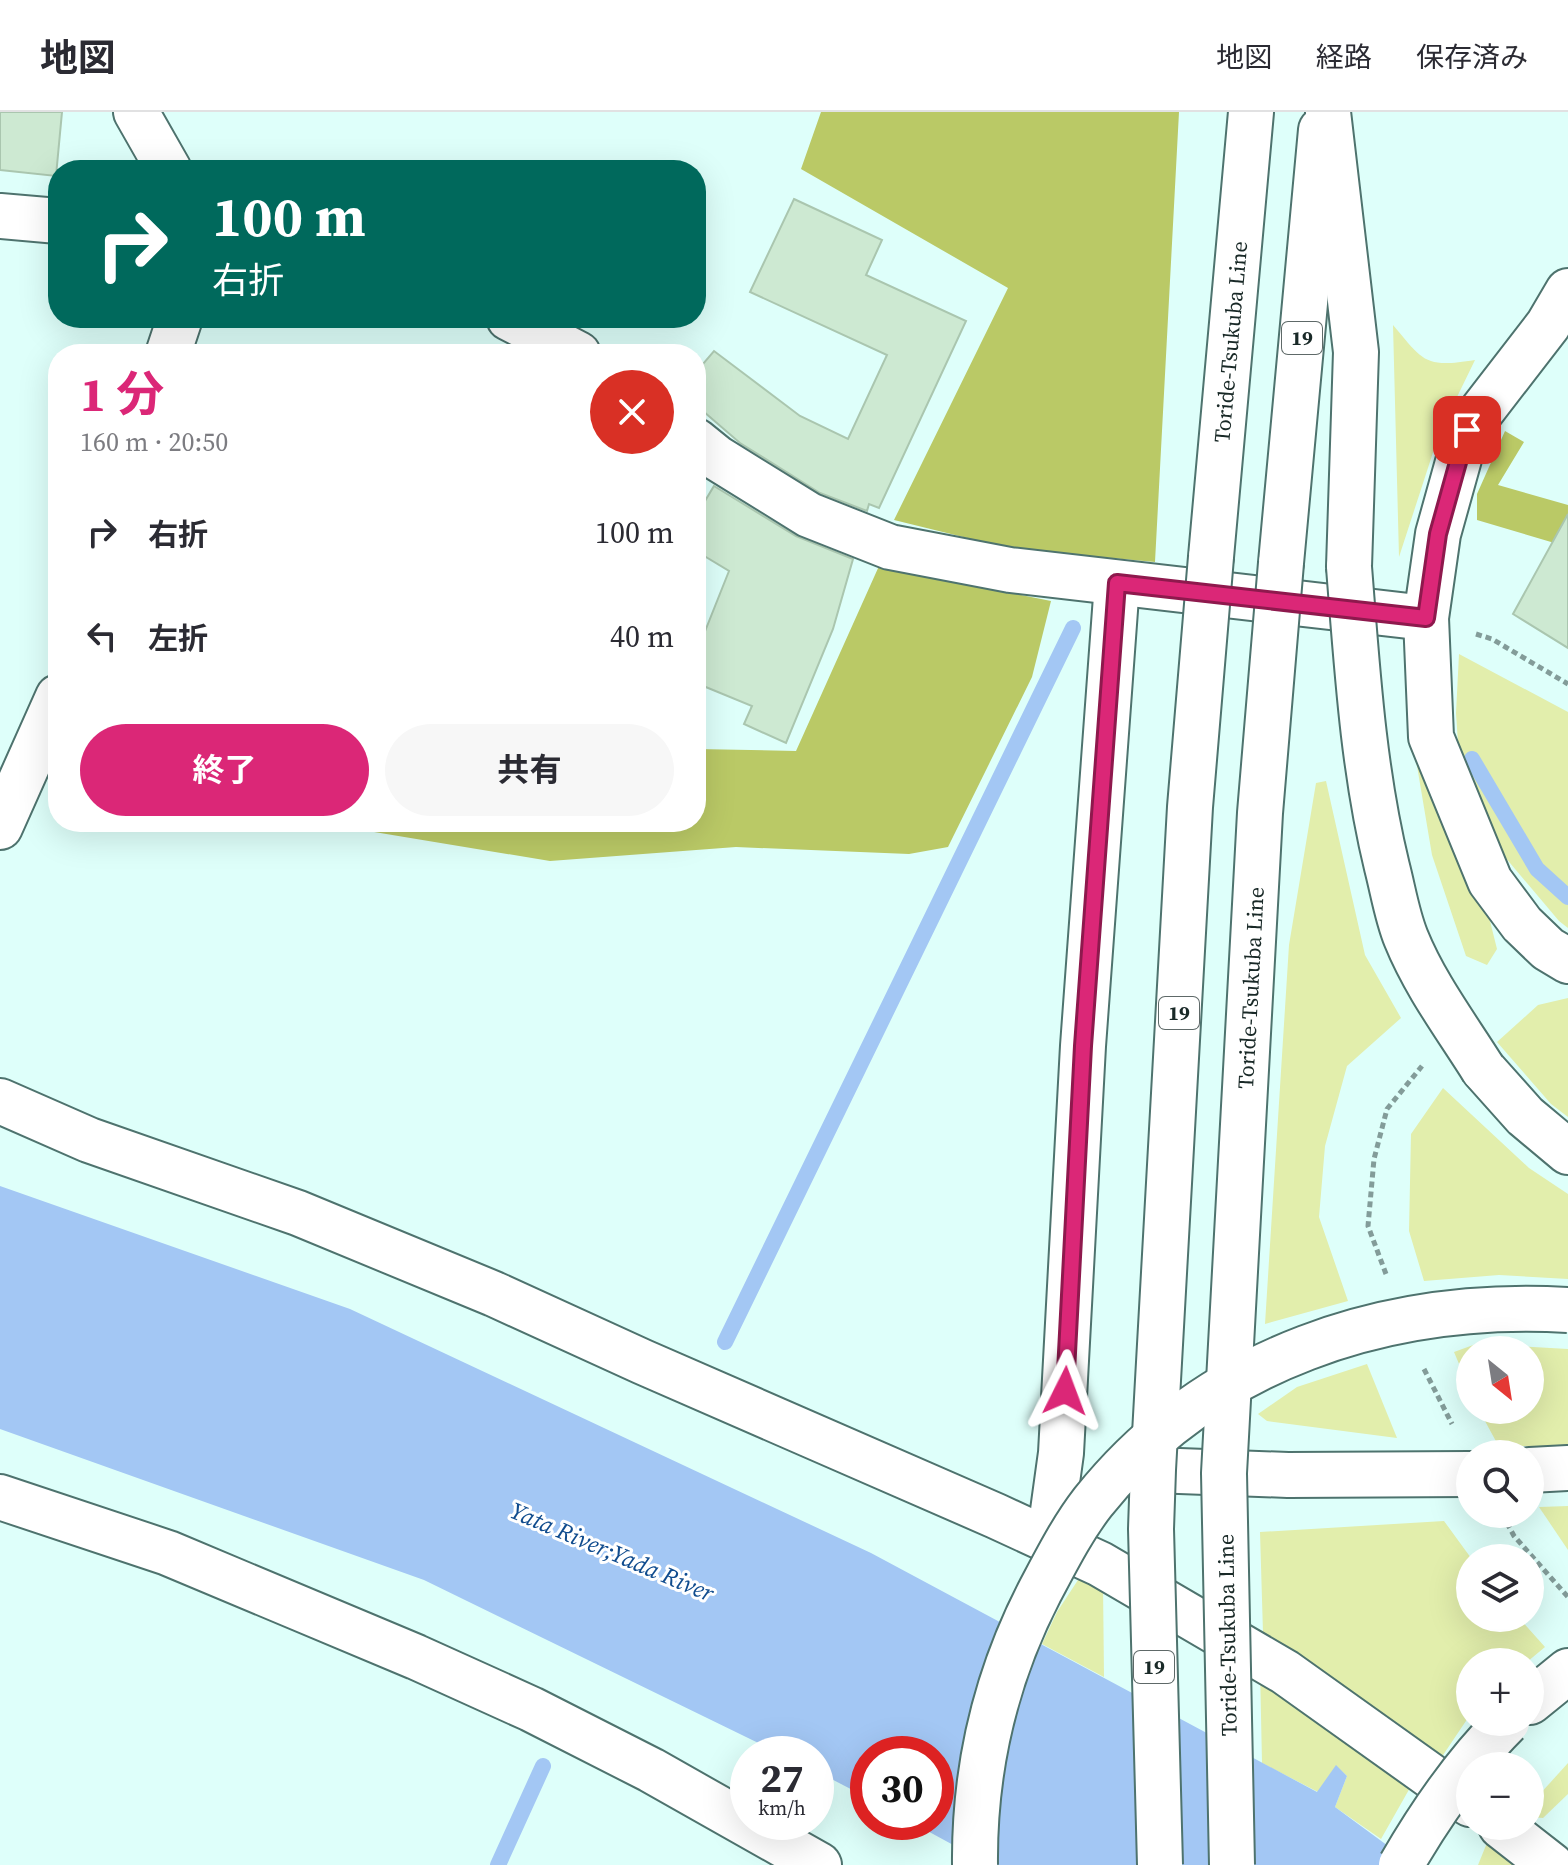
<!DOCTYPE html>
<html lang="ja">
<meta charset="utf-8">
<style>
body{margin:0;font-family:"Source Serif 4","Noto Sans JP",serif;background:#f7f7f7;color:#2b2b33;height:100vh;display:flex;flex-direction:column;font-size:30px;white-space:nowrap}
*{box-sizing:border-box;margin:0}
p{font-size:26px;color:#7c7c81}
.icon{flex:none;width:44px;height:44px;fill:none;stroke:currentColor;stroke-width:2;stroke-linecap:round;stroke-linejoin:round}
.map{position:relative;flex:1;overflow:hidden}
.side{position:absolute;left:48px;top:232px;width:658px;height:488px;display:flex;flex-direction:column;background:#fff;border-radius:32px;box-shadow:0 8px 32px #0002}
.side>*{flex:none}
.banner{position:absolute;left:48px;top:48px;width:658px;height:168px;border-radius:32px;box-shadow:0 8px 32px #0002;background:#00695c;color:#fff;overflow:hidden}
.needle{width:52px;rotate:150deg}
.controls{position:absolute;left:1456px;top:1224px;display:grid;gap:16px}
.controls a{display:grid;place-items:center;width:88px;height:88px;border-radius:50%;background:#fff;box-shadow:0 8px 32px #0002;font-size:40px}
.speed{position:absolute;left:730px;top:1624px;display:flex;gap:16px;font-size:40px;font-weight:700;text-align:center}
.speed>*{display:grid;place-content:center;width:104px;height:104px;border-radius:50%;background:#fff;box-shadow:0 8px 32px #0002;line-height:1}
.speed small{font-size:20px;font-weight:400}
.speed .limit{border:12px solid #d22;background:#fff;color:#111}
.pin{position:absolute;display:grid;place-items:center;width:68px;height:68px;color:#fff;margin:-34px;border-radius:16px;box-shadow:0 4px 12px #0006}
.me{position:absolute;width:88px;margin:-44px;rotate:3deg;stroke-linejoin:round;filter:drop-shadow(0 0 6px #0008)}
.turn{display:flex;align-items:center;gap:28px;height:168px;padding:0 32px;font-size:36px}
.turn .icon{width:104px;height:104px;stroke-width:2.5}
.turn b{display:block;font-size:56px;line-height:68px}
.round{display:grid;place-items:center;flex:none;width:84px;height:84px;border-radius:42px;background:#f7f7f7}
.summary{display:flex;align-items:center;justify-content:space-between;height:136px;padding:0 32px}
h1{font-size:48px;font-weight:700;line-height:60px;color:#db2777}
.button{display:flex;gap:16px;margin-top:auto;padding:16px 32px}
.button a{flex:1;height:92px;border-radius:48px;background:#db2777;color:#fff;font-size:32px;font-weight:700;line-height:92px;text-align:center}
.button a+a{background:#f7f7f7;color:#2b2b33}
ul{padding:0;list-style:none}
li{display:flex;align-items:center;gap:24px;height:104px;padding:0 32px}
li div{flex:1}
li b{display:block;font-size:30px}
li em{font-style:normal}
header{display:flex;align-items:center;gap:48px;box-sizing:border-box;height:112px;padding:0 40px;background:#fff;border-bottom:2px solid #e1e1e2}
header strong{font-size:38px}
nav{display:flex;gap:44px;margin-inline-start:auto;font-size:28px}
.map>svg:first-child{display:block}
.green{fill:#e2eeac}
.forest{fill:#bac966}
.water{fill:#a3c7f4}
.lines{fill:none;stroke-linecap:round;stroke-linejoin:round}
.stream{stroke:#a3c7f4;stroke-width:16}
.building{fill:#cde9d2;stroke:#aac6af;stroke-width:2}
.street-casing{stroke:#4e736e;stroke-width:48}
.primary-casing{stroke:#4e736e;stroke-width:48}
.highway-casing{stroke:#4e736e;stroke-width:48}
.path{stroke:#839c99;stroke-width:5;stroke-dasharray:6 4;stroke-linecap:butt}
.street{stroke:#fff;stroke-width:44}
.primary{stroke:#fff;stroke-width:44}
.highway{stroke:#fff;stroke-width:44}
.primary-bridge-casing{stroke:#4e736e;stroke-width:48;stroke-linecap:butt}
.highway-bridge-casing{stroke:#4e736e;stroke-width:48;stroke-linecap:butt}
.primary-bridge{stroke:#fff;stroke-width:44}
.highway-bridge{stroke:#fff;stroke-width:44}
.route-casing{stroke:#8e194d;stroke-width:20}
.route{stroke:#db2777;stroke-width:14}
.labels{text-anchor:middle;stroke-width:6;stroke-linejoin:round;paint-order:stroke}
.shield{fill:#fff;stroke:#5e6968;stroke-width:2}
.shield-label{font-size:20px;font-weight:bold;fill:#192927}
.street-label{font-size:22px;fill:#192927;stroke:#fff}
.water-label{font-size:24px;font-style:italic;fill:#104c8e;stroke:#fff}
</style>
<header>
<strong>地図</strong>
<nav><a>地図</a><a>経路</a><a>保存済み</a></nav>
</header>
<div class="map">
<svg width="1568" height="1753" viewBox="0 0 1568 1753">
<rect width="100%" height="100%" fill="#defffa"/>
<g class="green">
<path d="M1393 213C1424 250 1425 256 1475 248L1439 322 1399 445Z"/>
<polygon points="1459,542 1568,600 1568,816 1559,809 1499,738 1459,646 1456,601"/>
<polygon points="1415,642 1439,707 1483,781 1497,837 1487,853 1466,844 1432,743"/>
<polygon points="1326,669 1365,843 1401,906 1347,954 1325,1034 1319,1105 1348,1189 1265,1212 1289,833 1316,671"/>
<polygon points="1568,886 1568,1005 1551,992 1497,930 1538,893"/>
<polygon points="1443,976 1529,1056 1568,1082 1568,1167 1499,1163 1424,1169 1409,1119 1411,1022"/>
<polygon points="1476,1232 1568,1237 1568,1336 1498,1333 1479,1298 1530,1298 1530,1238 1470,1238 1470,1278 1454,1240"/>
<polygon points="1367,1252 1397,1326 1267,1309 1258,1302 1297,1275"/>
<polygon points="1568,1394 1568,1438 1539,1395"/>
<polygon points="1444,1409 1471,1446 1470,1506 1519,1506 1545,1535 1527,1550 1470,1550 1470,1603 1437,1652 1263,1521 1260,1420"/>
<polygon points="1080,1465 1103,1472 1104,1565 1042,1532 1057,1500"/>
<polygon points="1260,1556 1415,1667 1381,1727 1335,1695 1347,1664 1336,1654 1318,1680 1262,1651"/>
<polygon points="1568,1651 1568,1682 1543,1706 1530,1705 1530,1693"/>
<polygon points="1489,1726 1524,1753 1478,1753"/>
</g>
<g class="forest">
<polygon points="821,0 1179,0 1155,450 1012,437 894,408 1008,176 801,57"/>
<polygon points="1505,319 1524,330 1498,373 1568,393 1568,435 1477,408 1477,382"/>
<polygon points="879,454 1051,489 1032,565 948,735 909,742 736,735 550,749 344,715 344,710 696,710 696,637 796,639"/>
</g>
<polygon class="water" points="0,1074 350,1197 871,1441 1317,1680 1336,1653 1347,1664 1335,1695 1414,1753 990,1753 911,1710 936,1710 936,1642 868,1642 868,1686 816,1659 816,1642 781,1642 424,1468 0,1317"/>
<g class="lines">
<g class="stream">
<polyline points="1472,647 1537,757 1568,785"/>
<polyline points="725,1230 1073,516"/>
<polyline points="498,1753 543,1654"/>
</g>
</g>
<g class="building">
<polygon points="0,0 62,0 56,64 0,58"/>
<polygon points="794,87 882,128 866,163 966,209 879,396 869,392 867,399 820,381 740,331 696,293 696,260 714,239 800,304 848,327 887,243 750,180"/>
<polygon points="714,374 796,424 853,447 833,517 786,631 744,612 752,594 696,571 696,542 729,459 696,439 696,404"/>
<polygon points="1568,402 1568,536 1513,502"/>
</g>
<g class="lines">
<g class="street-casing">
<g id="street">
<polyline points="136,0 169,58"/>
<polyline points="0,104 58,109"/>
<polyline points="1568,179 1548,213 1467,318 1438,422 1426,506 1431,625 1490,769 1522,812 1548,837 1568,849"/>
<polyline points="509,206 578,242"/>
<polyline points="168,242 180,206"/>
<polyline points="696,329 717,346 809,403 890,435 1010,458 1426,506"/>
<polyline points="0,715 58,585"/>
<polyline points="0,989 89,1028 298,1101 494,1182 643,1250 996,1404 1100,1452 1285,1560 1470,1692"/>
<polyline points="0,1385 168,1441 416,1545 531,1597 651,1658 819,1753"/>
<polyline points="1049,1428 1061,1341 1083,934 1117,471"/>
<polyline points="1501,1714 1551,1753"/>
</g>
</g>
<g class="primary-casing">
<g id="primary">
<path id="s1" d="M1211 445 1251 0"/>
<polyline points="1281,451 1321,18"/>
</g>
</g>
<g class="highway-casing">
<g id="highway">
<polyline points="1328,0 1356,240 1349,455"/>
<polyline points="1483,957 1525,1004 1568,1040"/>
<polyline points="1153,1358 1288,1363 1470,1362"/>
<polyline points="1530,1358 1568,1356"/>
<polyline points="1530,1590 1568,1559"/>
</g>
</g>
<g class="path">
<polyline points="1476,522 1492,527 1568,572"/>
<polyline points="1386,1162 1368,1114 1374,1047 1387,997 1422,954"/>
<polyline points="1424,1257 1452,1312"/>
<polyline points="1502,1402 1514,1424 1568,1485"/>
</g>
<use href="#street" class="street"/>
<use href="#primary" class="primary"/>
<use href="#highway" class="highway"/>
<g class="primary-bridge-casing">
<g id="primary-bridge">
<polyline points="1160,1753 1151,1417 1153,1358 1190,695 1211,445"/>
<path id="s2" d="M1232 1753 1224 1361 1260 701 1281 451"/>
</g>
</g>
<g class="highway-bridge-casing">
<g id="highway-bridge">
<path d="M1349 455C1357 555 1363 657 1387 755 1393 778 1397 804 1406 826 1425 873 1456 914 1483 957"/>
<path d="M975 1753C974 1657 996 1564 1040 1479 1056 1449 1072 1417 1093 1390 1209 1245 1387 1188 1568 1198"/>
<path d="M1401 1753C1431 1701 1464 1653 1507 1610"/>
</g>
</g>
<use href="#primary-bridge" class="primary-bridge"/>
<use href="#highway-bridge" class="highway-bridge"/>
</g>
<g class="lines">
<g class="route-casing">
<polyline id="route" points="1065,1279 1083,934 1117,471 1426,506 1438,422 1467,318"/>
</g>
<use href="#route" class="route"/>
</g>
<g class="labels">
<g class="shield">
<rect x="1282" y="210" width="40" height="32" rx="6"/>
<rect x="1159" y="885" width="40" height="32" rx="6"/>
<rect x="1134" y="1539" width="40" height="32" rx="6"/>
</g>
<g class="shield-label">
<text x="1302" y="233">19</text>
<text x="1179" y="908">19</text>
<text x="1154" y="1562">19</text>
</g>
<g class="street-label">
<text dy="8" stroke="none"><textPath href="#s1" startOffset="216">Toride-Tsukuba Line</textPath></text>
<text dy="8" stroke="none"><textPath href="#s2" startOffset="878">Toride-Tsukuba Line</textPath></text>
<text transform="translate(1227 1523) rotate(-91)" y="8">Toride-Tsukuba Line</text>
</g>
<g class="water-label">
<text transform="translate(612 1440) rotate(23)" y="8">Yata River;Yada River</text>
</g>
</g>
</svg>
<div class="controls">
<a><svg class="needle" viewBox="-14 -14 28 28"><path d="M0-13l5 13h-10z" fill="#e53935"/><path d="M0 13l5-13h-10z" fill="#7c7c81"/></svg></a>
<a><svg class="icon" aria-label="search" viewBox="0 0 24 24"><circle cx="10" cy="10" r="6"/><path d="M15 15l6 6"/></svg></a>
<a><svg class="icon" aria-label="layers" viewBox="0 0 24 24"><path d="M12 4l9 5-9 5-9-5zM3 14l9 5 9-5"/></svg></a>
<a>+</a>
<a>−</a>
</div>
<div class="speed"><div>27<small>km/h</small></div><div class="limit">30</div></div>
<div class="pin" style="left:1467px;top:318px;background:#d93025"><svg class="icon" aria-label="arrive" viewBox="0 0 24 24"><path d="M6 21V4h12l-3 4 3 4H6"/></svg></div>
<svg class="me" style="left:1065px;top:1279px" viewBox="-20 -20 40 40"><path d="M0-17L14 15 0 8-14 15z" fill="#db2777" stroke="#fff" stroke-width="4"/></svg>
<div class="banner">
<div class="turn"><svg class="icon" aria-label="right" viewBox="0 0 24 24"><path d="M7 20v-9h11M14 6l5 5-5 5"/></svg><div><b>100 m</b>右折</div></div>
</div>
<section class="side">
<div class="summary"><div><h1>1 分</h1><p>160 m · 20:50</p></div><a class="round" style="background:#d93025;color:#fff"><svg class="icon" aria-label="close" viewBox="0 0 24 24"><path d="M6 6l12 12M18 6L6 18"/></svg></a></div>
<ul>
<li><svg class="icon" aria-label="right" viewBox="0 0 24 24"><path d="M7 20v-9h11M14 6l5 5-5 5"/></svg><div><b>右折</b></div><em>100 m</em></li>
<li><svg class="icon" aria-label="left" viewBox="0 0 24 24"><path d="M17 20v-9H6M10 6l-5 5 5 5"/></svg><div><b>左折</b></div><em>40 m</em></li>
</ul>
<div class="button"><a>終了</a><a>共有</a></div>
</section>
</div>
